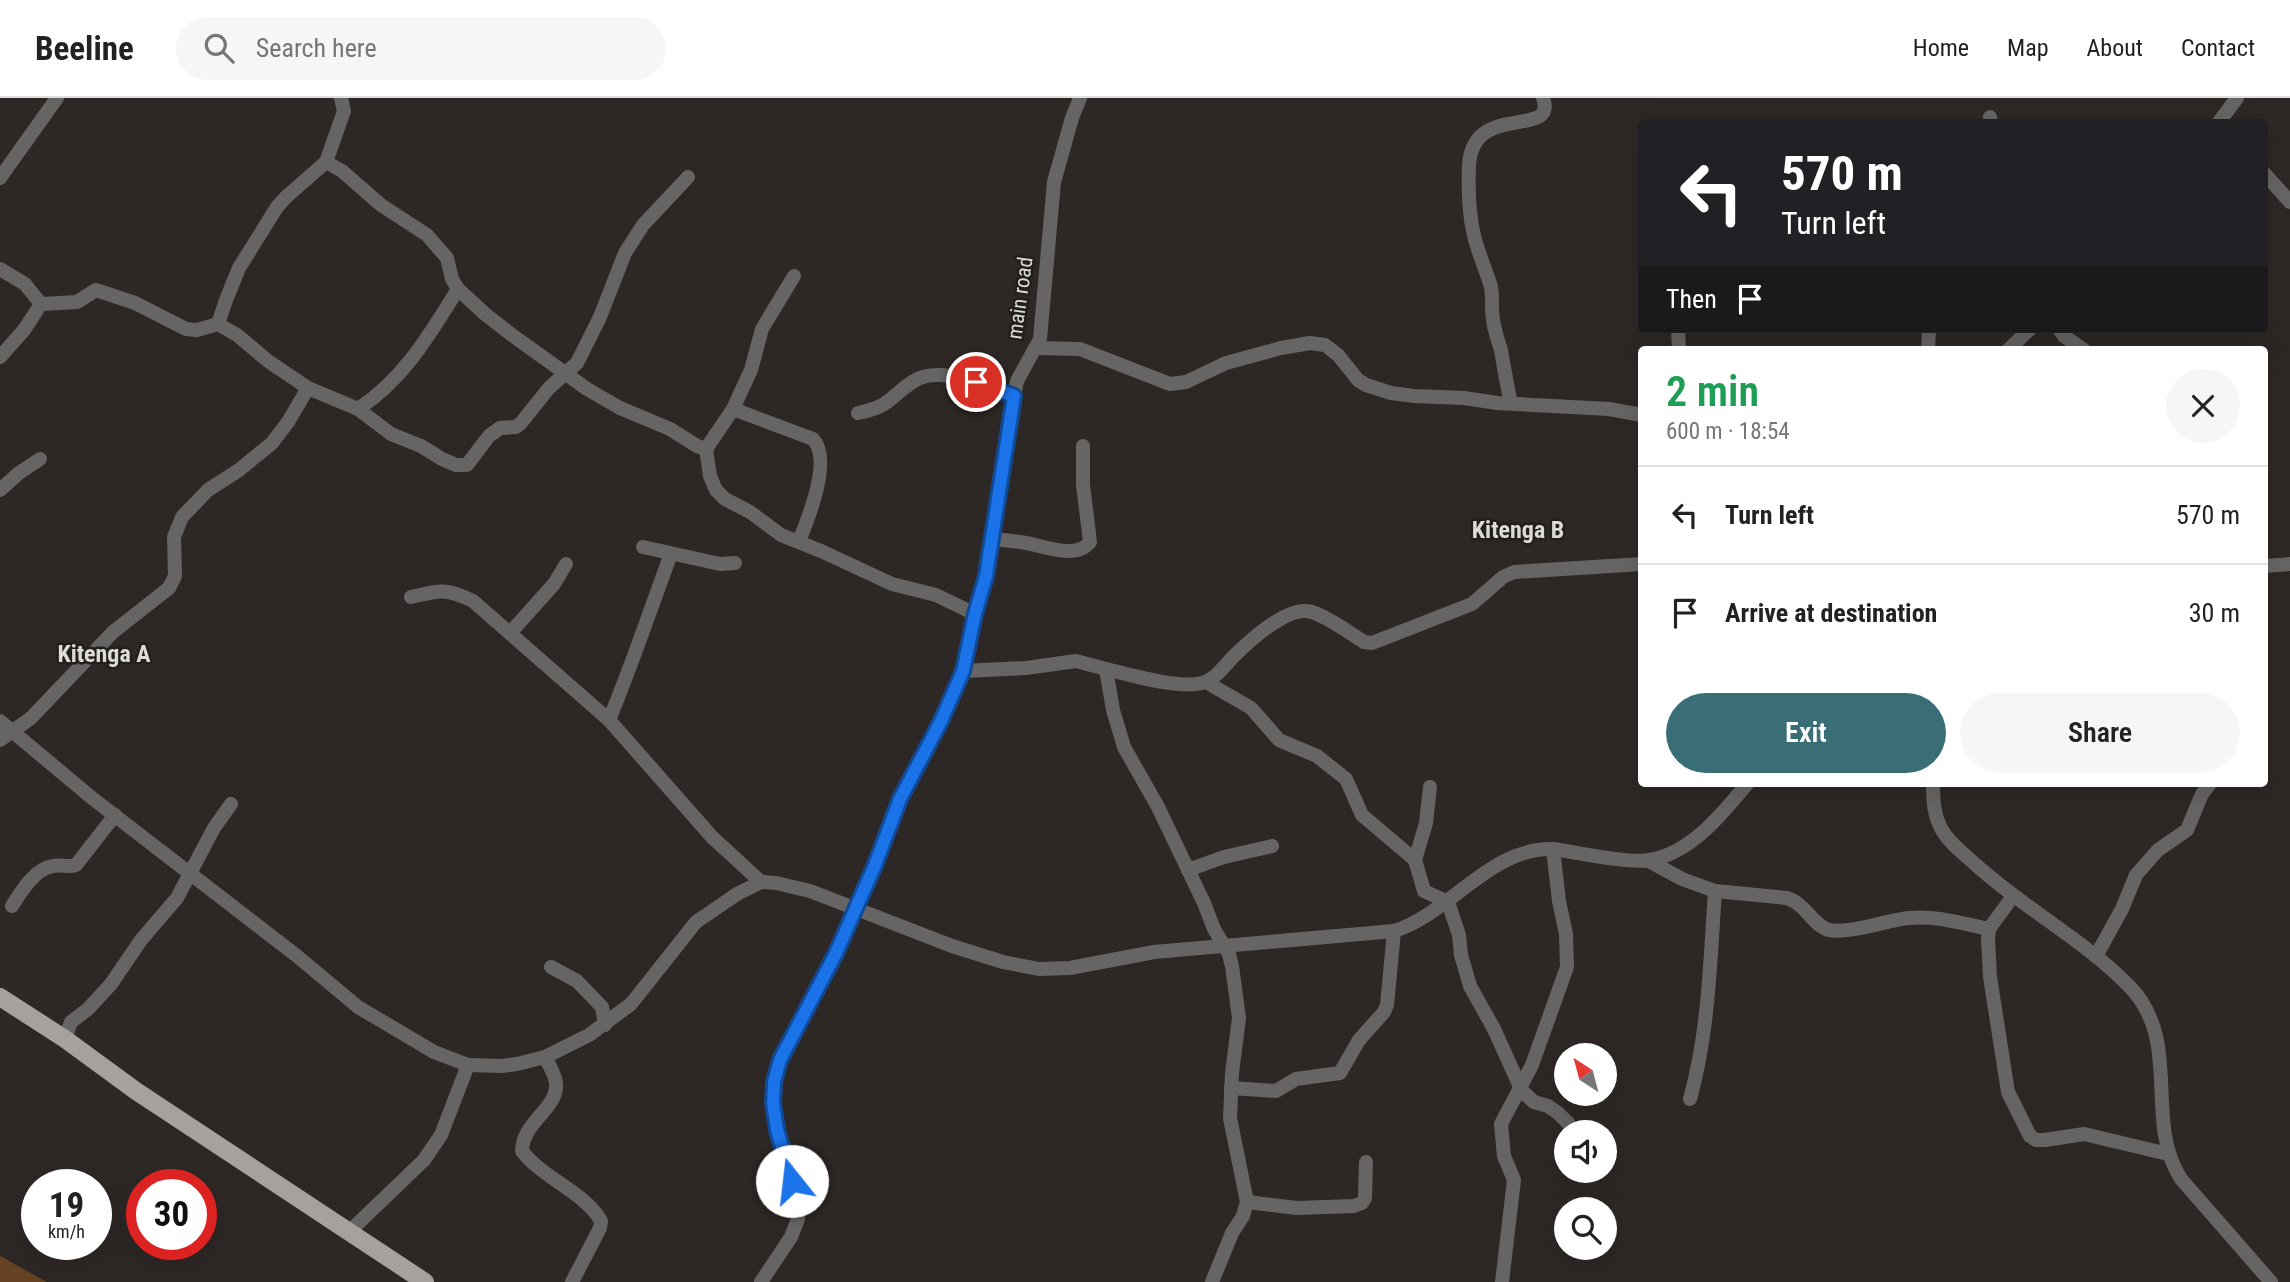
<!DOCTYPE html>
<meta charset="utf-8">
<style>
body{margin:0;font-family:"Roboto Condensed",sans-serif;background:#f6f6f6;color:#222;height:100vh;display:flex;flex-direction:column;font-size:26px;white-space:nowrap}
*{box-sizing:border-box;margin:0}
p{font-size:23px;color:#767676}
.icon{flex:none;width:38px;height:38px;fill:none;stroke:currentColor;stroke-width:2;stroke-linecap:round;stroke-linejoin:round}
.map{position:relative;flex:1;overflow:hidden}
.sheet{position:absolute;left:1638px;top:248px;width:630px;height:441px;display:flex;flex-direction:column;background:#fff;border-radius:7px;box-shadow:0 7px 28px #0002}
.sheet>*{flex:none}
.guide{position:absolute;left:1638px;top:21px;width:630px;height:214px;border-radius:7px;box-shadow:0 7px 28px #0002;background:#202124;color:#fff;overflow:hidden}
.needle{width:46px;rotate:324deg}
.buttons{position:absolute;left:1554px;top:945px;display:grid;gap:14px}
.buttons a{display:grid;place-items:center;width:63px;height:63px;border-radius:50%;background:#fff;box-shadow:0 7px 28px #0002;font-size:35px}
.speed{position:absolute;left:21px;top:1071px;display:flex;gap:14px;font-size:35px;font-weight:700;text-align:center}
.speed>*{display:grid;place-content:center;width:91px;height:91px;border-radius:50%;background:#fff;box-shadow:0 7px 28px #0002;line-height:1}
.speed small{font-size:18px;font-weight:400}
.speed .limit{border:10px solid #d22;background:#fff;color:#111}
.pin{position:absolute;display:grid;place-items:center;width:60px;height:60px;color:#fff;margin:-30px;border:4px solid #fff;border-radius:50%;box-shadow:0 2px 7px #0007}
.me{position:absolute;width:77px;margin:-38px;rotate:344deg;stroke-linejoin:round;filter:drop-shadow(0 0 5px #0008)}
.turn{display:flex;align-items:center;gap:24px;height:147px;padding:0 28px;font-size:32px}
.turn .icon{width:91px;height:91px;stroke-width:2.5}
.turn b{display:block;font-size:49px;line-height:60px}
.then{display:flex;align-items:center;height:66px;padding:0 28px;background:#0003;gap:14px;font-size:26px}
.round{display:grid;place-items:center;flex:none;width:74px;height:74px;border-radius:37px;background:#f6f6f6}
.overview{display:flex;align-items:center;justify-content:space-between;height:119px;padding:0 28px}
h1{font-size:42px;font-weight:600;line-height:52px;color:#1e9e55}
.cta{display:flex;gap:14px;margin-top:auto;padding:14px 28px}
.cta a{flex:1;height:80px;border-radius:42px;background:#396e77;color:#fff;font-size:28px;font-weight:600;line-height:80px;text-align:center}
.cta a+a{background:#f6f6f6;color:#222}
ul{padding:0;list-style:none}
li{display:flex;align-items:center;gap:21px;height:98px;padding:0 28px;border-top:2px solid #e0e0e0}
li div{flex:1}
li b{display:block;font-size:26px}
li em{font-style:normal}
header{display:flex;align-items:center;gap:42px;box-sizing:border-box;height:98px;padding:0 35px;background:#fff;border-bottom:2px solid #e0e0e0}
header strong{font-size:33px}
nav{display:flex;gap:38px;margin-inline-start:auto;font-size:24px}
.search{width:490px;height:63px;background:#f6f6f6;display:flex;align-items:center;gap:18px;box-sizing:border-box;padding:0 24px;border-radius:38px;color:#767676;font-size:26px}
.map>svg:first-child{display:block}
.green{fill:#664323}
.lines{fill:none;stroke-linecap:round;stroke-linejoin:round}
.minor{stroke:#676563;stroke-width:14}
.major{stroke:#a5a19d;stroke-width:18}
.route-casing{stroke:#114b97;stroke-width:18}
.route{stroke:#1a73e8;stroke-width:12}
.labels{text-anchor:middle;stroke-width:5;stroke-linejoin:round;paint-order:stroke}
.street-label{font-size:21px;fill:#dddbd8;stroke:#231f1b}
.quarter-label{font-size:24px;font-weight:bold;fill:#dddbd8;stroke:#231f1b}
</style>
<header>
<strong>Beeline</strong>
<div class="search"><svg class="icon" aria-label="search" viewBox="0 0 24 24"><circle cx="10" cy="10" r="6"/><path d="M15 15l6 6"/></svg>Search here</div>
<nav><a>Home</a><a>Map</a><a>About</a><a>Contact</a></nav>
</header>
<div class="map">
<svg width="2290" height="1184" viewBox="0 0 2290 1184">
<rect width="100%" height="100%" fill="#2d2825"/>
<polygon class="green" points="0,1158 47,1184 0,1184"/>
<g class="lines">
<g class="minor">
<polyline points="341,0 344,13 326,64 286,99 277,109 239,170 226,202 218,226 237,237 268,263 308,290 358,311 391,336 421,348 442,361 456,367 467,367 489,338 500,330 516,329 521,325 549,290 577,265 600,219 625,155 643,127 688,79"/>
<polyline points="1990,19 1991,24"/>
<polyline points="2219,24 2237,0"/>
<polyline points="326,64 342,73 381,107 427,137 447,160 452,181 458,191 485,216 512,237 587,291 620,310 670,331 697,348 706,351"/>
<polyline points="2264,75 2290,104"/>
<polyline points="0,80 57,0"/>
<polyline points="0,171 25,186 41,206"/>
<polyline points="794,178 762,231 751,272 733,311 706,351 710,378 716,392 725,401 750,414 781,437 821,453 892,486 936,497 975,516"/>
<polyline points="1678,231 1679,252"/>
<polyline points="2059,231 2064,238 2084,252"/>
<polyline points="1036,250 1080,251 1170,286 1186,284 1226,265 1281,250 1310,245 1325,247 1338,257 1358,282 1366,287 1391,295 1414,298 1464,300 1497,305 1609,311 1642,317"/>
<polyline points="1928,252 1929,231"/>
<polyline points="2008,252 2030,231"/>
<polyline points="0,259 24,232 41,206 77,204 96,192 135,205 186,231 197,232 218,226"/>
<path d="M1511 305C1507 288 1504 270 1501 252 1498 242 1494 232 1493 221 1491 210 1493 199 1491 189 1487 175 1481 162 1477 148 1469 124 1468 94 1469 68 1472 2 1558 42 1543 0"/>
<path d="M358 311C404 281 430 236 458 191"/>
<path d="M733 311 813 341C832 361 809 419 799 443"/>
<path d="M858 315C892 308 889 299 914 283 938 267 990 287 1014 298"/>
<polyline points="0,392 19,375 40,361"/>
<path d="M993 441C1004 442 1015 443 1026 445 1044 448 1076 462 1090 444L1083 387V348"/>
<polyline points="643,449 720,466 735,465"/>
<polyline points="2264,468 2290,466"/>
<path d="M411 499C440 492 446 490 473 503L609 622 712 739 761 784"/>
<polyline points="511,534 554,486 566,466"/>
<path d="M1106 571C1130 577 1179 591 1202 585 1214 582 1223 570 1231 561 1247 545 1288 506 1312 514 1330 520 1348 534 1364 544L1372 545 1472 506 1503 479 1514 474 1642 466"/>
<polyline points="963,573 1026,570 1076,563 1106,571 1113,612 1124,649 1158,709 1204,805 1214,831 1229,856 1232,868 1239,920 1232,975 1230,1020 1247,1104 1243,1118 1232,1135 1212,1184"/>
<polyline points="1206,584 1251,610 1279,642 1317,658 1346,681 1362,717 1415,762 1424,793 1448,804 1459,837 1461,857 1470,888 1494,931 1522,993 1534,1004 1548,1008 1558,1015 1569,1026"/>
<path d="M609 622C632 567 650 512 671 456"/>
<path d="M0 623 92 700 297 858 358 909 434 954 468 967 502 968 517 966 545 959 589 937 631 906 696 824 737 796 761 784 776 785 810 793 952 848 1003 864 1039 871 1070 870 1154 854 1394 833C1451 815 1490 749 1553 751 1576 754 1629 766 1650 762 1691 755 1722 716 1747 686"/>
<polyline points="0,642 31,620 113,534 169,490 175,478 174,439 182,419 208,392 239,372 272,345 288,324 308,290"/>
<path d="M1933 686C1933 703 1934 718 1942 732 1950 746 1964 756 1976 767 2025 811 2084 842 2130 889 2183 944 2143 1022 2181 1081L2271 1184"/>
<polyline points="1415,762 1426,725 1430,689"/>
<path d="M1649 763 1682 781 1715 793 1787 800C1806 806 1813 828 1829 832 1851 836 1886 822 1909 820 1936 817 1963 826 1989 831"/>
<polyline points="1188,772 1224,759 1272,748"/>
<polyline points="2013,798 1989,831 1988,841 1990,879 2008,994 2030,1038 2036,1042 2045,1042 2084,1036 2168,1056"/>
<path d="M12 808C21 794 34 771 53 768 61 766 68 770 76 767L115 717"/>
<polyline points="2096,858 2122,811 2136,777 2158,752 2187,732 2202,696 2210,686"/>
<polyline points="551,869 577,883 602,909 605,927"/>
<polyline points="65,941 71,924 88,911 111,886 141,842 177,800 214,730 231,706"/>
<path d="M545 959C549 967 555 976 556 985 559 1010 522 1024 522 1053 542 1080 586 1095 601 1123L600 1130 572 1184"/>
<polyline points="1231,990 1276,993 1296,981 1340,975 1359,942 1384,914 1387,907 1394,833"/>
<path d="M1690 1001C1709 933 1710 863 1715 793"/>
<polyline points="1247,1104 1297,1110 1354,1108 1362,1105 1365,1100 1366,1064"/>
<polyline points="350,1133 424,1062 441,1037 468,967"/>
<polyline points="761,1184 791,1139 798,1121 797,1099 777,1032 773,1005 774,984 780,962 836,855 875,767 892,717 907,686 941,623 963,573 975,516 986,478 1014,298 1017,283 1040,241 1054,84 1072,20 1080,0"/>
<polyline points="1502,1184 1514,1082 1504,1058 1501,1026 1532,967 1567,869 1566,836 1559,803 1553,751"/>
</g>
<polyline class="major" points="0,899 65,941 136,993 425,1184"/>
</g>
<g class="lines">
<g class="route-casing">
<polyline id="route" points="792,1083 777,1032 773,1005 774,984 780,962 836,855 875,767 900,701 941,623 963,573 975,516 986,478 1014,298 976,284"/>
</g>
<use href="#route" class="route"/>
</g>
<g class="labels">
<g class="street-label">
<text transform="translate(1020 200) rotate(-82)" y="7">main road</text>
</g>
<g class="quarter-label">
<text x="1518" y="440">Kitenga B</text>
<text x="104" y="564">Kitenga A</text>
</g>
</g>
</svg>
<div class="buttons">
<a><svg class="needle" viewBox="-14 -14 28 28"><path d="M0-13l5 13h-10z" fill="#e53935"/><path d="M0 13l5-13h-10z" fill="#767676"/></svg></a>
<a><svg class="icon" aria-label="sound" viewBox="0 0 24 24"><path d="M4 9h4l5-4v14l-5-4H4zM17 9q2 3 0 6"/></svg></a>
<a><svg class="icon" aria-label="search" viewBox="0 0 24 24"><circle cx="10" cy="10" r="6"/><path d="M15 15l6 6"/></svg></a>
</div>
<div class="speed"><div>19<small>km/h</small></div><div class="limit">30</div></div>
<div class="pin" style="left:976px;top:284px;background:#d93025"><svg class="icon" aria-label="arrive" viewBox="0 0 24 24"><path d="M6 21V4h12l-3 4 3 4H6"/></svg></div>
<svg class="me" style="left:792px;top:1083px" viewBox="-20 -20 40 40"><circle r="19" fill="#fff"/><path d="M0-13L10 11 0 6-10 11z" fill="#1a73e8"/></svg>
<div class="guide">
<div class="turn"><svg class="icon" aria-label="left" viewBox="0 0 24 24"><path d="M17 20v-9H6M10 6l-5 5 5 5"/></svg><div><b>570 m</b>Turn left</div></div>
<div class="then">Then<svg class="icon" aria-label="arrive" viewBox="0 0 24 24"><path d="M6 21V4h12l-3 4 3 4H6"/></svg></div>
</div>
<section class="sheet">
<div class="overview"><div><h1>2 min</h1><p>600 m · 18:54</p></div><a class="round"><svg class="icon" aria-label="close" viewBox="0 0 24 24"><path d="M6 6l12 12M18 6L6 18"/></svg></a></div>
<ul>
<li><svg class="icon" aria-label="left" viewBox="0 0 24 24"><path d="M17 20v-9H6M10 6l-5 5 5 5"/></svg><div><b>Turn left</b></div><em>570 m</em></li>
<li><svg class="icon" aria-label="arrive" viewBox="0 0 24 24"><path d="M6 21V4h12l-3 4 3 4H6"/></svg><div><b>Arrive at destination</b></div><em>30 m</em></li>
</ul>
<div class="cta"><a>Exit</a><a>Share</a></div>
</section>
</div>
